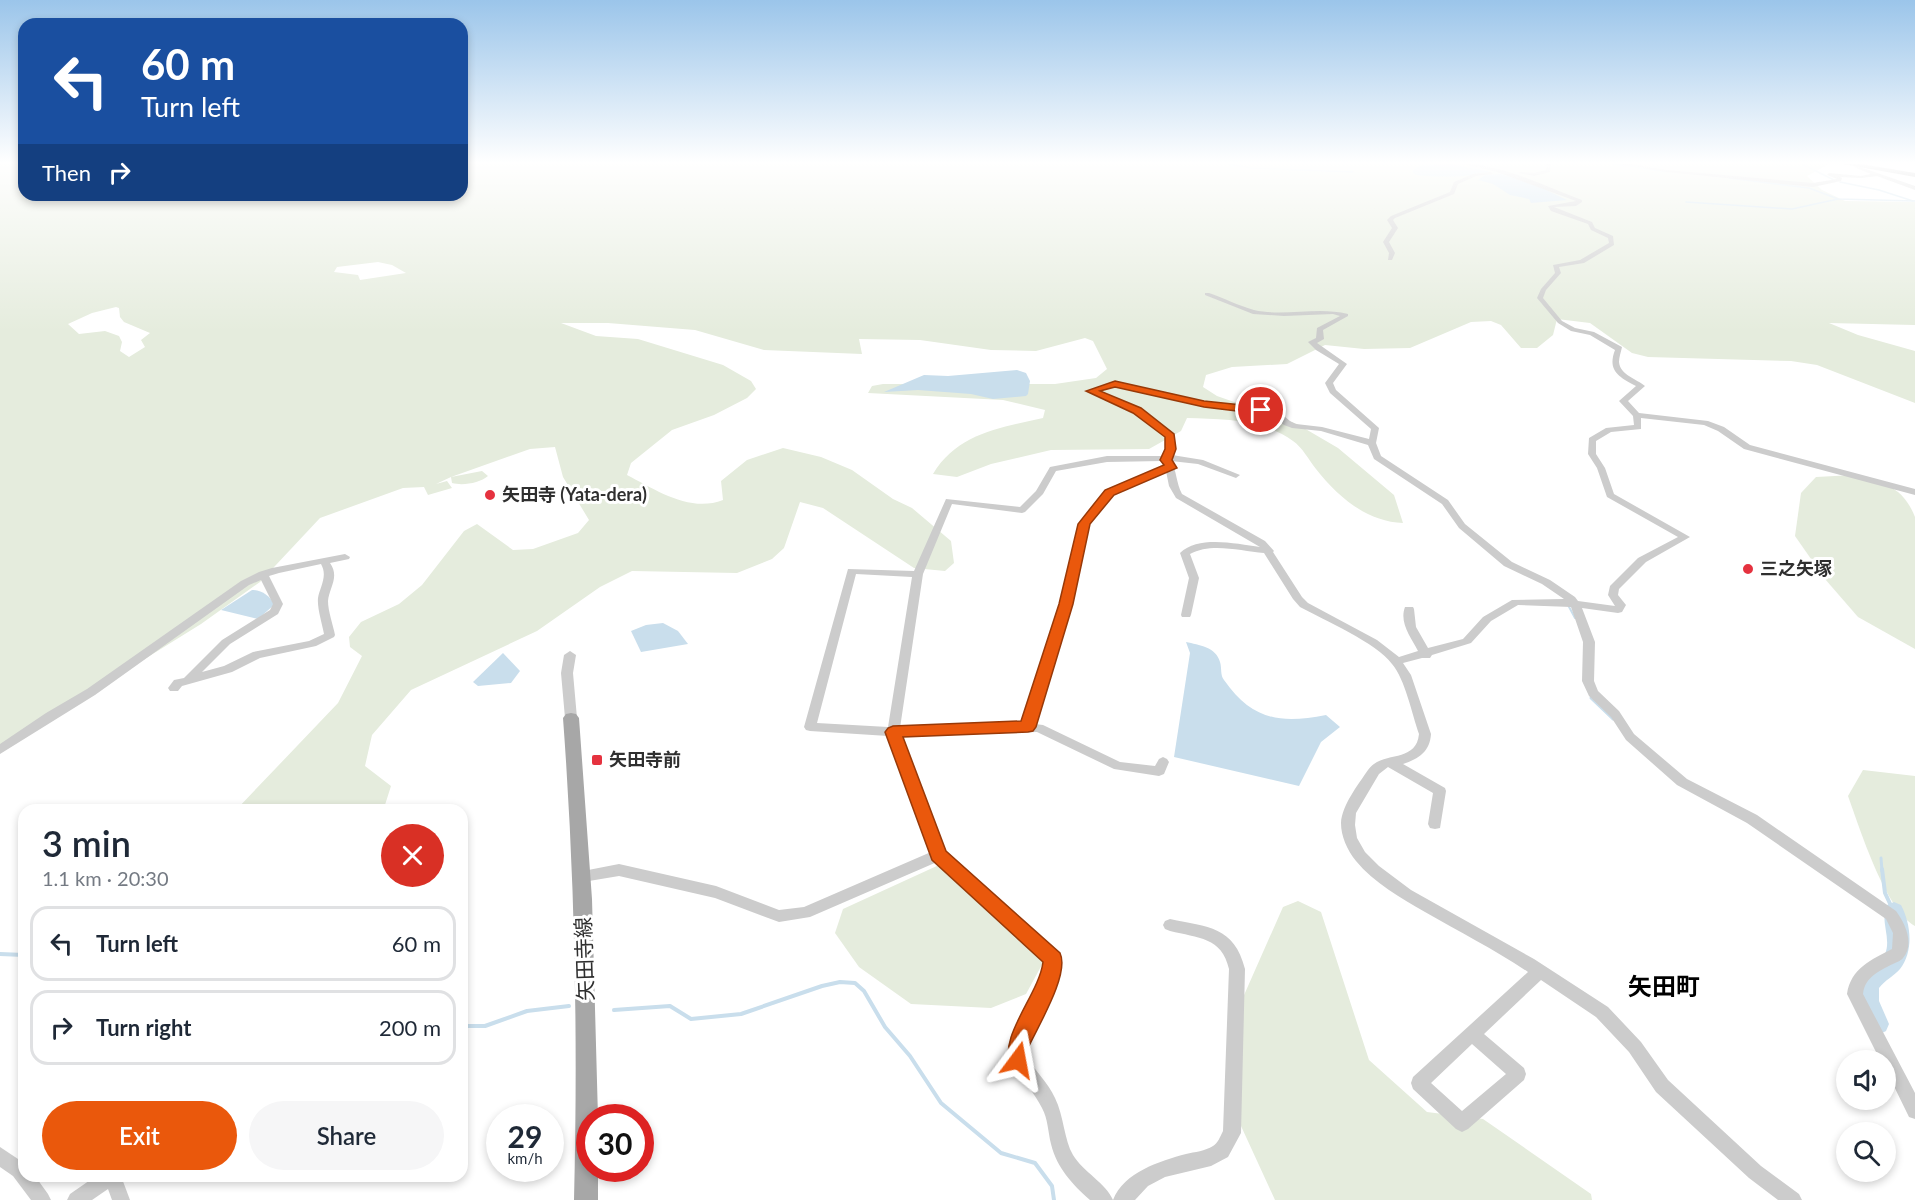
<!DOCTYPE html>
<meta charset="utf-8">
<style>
body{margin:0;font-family:Lato,"Noto Sans JP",sans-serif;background:#f6f6f7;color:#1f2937;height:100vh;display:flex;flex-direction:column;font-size:22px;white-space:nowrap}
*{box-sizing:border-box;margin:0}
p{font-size:20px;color:#747a83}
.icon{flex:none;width:33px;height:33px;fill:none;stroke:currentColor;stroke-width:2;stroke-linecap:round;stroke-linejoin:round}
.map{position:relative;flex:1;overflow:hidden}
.drawer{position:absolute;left:18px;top:804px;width:450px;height:378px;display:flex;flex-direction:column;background:#fff;border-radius:18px;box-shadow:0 3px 9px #0003}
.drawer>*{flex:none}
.banner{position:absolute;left:18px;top:18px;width:450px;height:183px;border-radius:18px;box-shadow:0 3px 9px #0003;background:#1a4fa0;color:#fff;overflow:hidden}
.fabs{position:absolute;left:1836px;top:1050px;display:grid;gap:12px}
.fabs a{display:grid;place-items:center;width:60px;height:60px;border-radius:50%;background:#fff;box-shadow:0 3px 9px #0003;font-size:30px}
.speed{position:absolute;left:486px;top:1104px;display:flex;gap:12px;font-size:30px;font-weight:700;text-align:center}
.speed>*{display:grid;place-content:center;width:78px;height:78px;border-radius:50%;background:#fff;box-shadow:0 3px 9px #0003;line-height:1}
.speed small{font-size:15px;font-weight:400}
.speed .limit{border:9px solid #d22;background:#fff;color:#111}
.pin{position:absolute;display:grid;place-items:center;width:51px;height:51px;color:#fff;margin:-26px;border:3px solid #fff;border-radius:50%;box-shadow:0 2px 6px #0007}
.me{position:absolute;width:66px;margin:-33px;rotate:13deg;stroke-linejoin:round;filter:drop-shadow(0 0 4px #0008)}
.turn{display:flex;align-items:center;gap:21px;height:126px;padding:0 24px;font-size:27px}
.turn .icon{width:78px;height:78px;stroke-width:2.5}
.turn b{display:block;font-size:42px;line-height:51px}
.then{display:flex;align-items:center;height:57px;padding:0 24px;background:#0003;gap:12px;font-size:22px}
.round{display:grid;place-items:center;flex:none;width:63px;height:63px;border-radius:32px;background:#f6f6f7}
.head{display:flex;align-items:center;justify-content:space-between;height:102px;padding:0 24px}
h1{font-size:36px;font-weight:600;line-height:45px}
.action{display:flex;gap:12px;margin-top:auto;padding:12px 24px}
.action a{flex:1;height:69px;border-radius:36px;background:#ea580c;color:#fff;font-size:24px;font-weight:600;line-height:69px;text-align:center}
.action a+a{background:#f6f6f7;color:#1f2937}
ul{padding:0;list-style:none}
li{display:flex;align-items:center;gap:18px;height:75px;margin:0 12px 9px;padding:0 12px;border:3px solid #e0e1e3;border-radius:18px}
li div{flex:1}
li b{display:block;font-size:22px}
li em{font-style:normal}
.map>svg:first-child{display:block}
.green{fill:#e5ecdd;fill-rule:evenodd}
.water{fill:#c9deec}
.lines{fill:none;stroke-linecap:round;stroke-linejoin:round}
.stream-far3{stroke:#c9deec;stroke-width:1.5}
.stream-far2{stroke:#c9deec;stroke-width:2}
.stream-far1{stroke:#c9deec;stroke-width:3}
.stream{stroke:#c9deec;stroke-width:4}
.river{fill:#c9deec;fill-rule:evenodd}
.minor{fill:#ccc;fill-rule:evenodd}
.major{fill:#a7a7a7;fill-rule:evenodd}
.highway{fill:#969696;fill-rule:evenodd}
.route{fill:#ea580c;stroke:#983908;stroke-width:1.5}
.poi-dot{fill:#e5323f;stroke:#fff;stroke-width:2}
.labels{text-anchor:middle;stroke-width:6;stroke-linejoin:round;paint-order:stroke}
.poi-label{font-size:18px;font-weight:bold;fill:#2f2f2f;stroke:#fff;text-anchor:start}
.near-street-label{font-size:21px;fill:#2f2f2f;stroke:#fff}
.near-neighbourhood-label{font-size:24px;font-weight:bold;fill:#000;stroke:#fff}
</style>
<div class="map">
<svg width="1915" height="1200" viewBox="0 0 1915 1200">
<rect width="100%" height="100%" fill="#fff"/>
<g class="green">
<path d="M0 164H24V195H462V164H1829L1807 176 1822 190 1845 201 1915 202V325L1829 323 1858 335 1915 351V403L1817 365 1791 361 1648 357 1632 353 1590 323 1557 319 1553 335 1537 348H1521L1501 325 1491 321 1471 322 1410 348 1364 349 1325 345 1287 364 1232 367 1206 375 1203 387 1217 396 1297 424 1338 448 1394 495 1403 523C1367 522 1337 496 1316 469 1309 460 1302 447 1293 441 1263 419 1222 419 1187 418L1181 431 1149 449 1051 450 991 464 957 477 933 474C958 433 1000 428 1043 418L1045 410 1003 400 868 393 872 386 883 384H1055L1096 378 1107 369 1093 341 1085 338 1036 351 991 350 920 340 859 339 862 354 764 350 695 330 608 323H561L596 336 638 339 723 365 751 381 756 389 747 398 714 415 672 430 631 463 627 475C656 490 690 513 723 500L721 481 747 460 783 448 821 457 852 470 893 499 912 508 951 541 954 563 945 571 914 568 823 508 800 502 784 548 772 559 737 573 632 571 600 587 537 631 411 690 372 735 365 766 391 786 384 808 380 810H236L338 703 362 656 350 647 349 637 361 622 399 604 422 585 464 531 477 524 513 550 533 549 578 533 589 520 563 477 555 447 530 449 451 477 482 471 488 476C480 483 463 486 452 483L451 477 436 484 447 481 452 488 428 495 424 487 403 488 320 518 260 582 201 624 0 749ZM378 262 392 265 406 273 360 280 358 275 334 272 337 267ZM116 307 119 308 120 317 124 322 150 333 141 340 145 347 129 357 120 351 122 342 119 336 105 331 79 334 68 324 92 313Z"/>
<path d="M1854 475C1884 482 1903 487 1915 517V649L1858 617 1825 579 1795 536 1801 493 1816 477Z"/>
<path d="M1863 770 1915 776V926C1885 909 1860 829 1848 796Z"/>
<polygon points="939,865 1044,961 1026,994 991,1008 911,1004 859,967 835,933 843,909"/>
<polygon points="1298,901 1321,912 1369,1060 1427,1112 1483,1119 1591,1194 1592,1200 1275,1200 1241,1126 1237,1011 1283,907"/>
</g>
<g class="water">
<path d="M1452 164 1491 172C1480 172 1471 176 1463 176 1451 177 1424 177 1414 174L1412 171 1419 166Z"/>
<polygon points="1501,174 1540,187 1567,200 1531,203 1529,199 1510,195 1493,184 1478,180 1485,175"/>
<polygon points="1017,370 1026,373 1030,381 1028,394 1026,396 993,399 971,394 918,390 884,392 924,375 948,376"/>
<path d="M252 590C261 590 271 596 274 605L258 619 221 610Z"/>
<polygon points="663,623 678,631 688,644 641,652 631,631 646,625"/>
<path d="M1186 642C1199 645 1216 647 1220 662 1222 668 1220 675 1224 680 1252 720 1280 724 1326 715L1340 727 1321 742 1299 786 1174 757 1190 653Z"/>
<polygon points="503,653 520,671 511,683 478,686 473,682"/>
</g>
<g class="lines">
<g class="stream-far3">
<polyline points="1228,164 1251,168 1353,172 1351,171"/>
<polyline points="1613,164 1669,172"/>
<polyline points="1802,164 1834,180"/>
<polyline points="1729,178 1809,188 1838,199 1915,201"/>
<polyline points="1840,182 1879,190 1913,201"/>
<polyline points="1686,202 1792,209 1838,199"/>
</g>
<polyline class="stream-far2" points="1568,605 1575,618"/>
<g class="stream-far1">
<polyline points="1591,698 1613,719"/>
<polyline points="1881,858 1882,871"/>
</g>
<g class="stream">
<polyline points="1882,869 1885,893 1893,910"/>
<polyline points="0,954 24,955"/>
<polyline points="614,1010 670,1006 691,1019 741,1014 822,986 840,982 855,983 864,991 885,1027 910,1056 941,1103 1001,1153 1035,1163 1052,1186 1054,1200"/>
<polyline points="462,1026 485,1026 527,1011 569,1006"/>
</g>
<path class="river" d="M1894 902 1901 905C1911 924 1914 951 1900 969 1894 976 1885 980 1879 988V1001L1889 1024 1886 1031 1878 1035 1870 1031C1860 1012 1847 988 1867 970 1873 964 1880 960 1885 954 1892 938 1879 919 1887 905Z"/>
<g class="minor">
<path d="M1464 164C1501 164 1547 187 1582 200V202L1576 206 1554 207 1592 222 1595 228 1613 236 1614 245 1584 263 1559 267 1561 273 1546 290 1543 298 1562 321 1575 328 1594 332 1622 347C1621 352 1619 357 1619 362 1620 375 1637 379 1645 386L1628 401 1639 413 1708 421 1724 427 1750 445 1915 489V495L1744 449 1718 431 1704 425 1641 418V429L1611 432 1596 441V454L1605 468 1614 494 1690 537 1646 562 1619 589 1618 595 1626 605 1622 612 1618 613 1582 608 1595 642 1594 681 1598 691 1619 711 1634 734 1687 779 1757 815 1896 911C1905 923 1915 944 1903 958 1903 959 1896 963 1895 963 1881 970 1865 976 1863 994L1915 1093V1119L1909 1117 1886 1070V1060H1880L1847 994C1851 968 1871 960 1892 949L1893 933 1886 919 1747 823 1677 785 1626 740 1611 717 1589 696 1582 681 1583 642 1571 607 1518 605 1491 621 1471 643 1432 655 1430 658H1422L1403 663 1411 675 1431 734C1430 751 1419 759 1403 764L1445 788 1446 791 1440 828 1435 829 1430 828 1428 824 1433 793 1388 767 1379 774 1356 813 1355 825 1357 838 1365 852 1379 866 1411 890 1534 959 1608 1007 1641 1042 1668 1080 1761 1166 1799 1194 1802 1200H1778L1749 1178 1656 1092 1629 1052 1596 1017 1541 980 1484 1034 1524 1068 1526 1074 1524 1080 1468 1129 1462 1132 1456 1129 1413 1089 1411 1083 1413 1077 1528 972C1495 950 1460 932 1425 912 1401 898 1374 883 1356 861 1347 850 1341 836 1341 823 1342 805 1358 785 1368 770 1382 750 1416 764 1419 734 1412 714 1405 679 1392 664 1377 643 1324 620 1300 607L1293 599 1264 553C1241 551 1211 542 1190 554L1199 578 1191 615 1190 617H1182L1181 615 1189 578 1180 553C1199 535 1236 544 1260 547L1176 498 1169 486 1166 471 1113 495 1089 524 1071 604 1035 724 1043 725 1120 762 1155 766 1159 759 1163 757 1167 759 1169 762 1164 774 1159 776 1114 769 1037 732 901 736 945 852 1058 954C1066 971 1034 1029 1025 1047L1027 1055C1034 1071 1048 1082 1055 1098 1064 1116 1064 1140 1073 1155 1083 1172 1106 1183 1113 1200 1124 1172 1160 1161 1186 1154 1195 1152 1205 1151 1213 1146 1218 1143 1220 1137 1223 1131L1229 969C1222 937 1198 938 1170 931L1165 929 1163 925 1165 921 1170 919C1208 927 1234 926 1245 969L1241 1133 1228 1157 1211 1166 1165 1177 1148 1186 1135 1200H1090C1072 1184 1057 1168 1051 1144 1048 1132 1048 1119 1042 1108 1031 1086 1013 1072 1009 1047L1043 975 1045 961 937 862 810 917 779 922 715 898 619 876 583 882 578 880 576 876 578 872 619 864 716 886 779 910 804 907 931 852 888 736 810 731 806 730 804 727 848 569 914 571 946 499 1020 507 1036 491 1050 467 1107 456H1164L1167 449 1166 437 1134 413 1087 391 1115 382 1204 402 1261 408 1279 412 1290 421 1296 424 1322 427 1369 439 1371 429 1330 393 1325 383 1339 364 1316 350 1308 342 1316 338 1317 328 1340 316 1333 314 1284 316 1253 314 1205 295V293H1209C1224 298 1239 306 1254 310 1285 317 1317 306 1348 314V316L1323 330 1324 339 1317 343 1347 364 1333 383 1336 390 1379 428 1376 443 1381 456 1448 500 1465 524 1512 562 1550 580 1575 597 1578 601 1615 606 1608 595 1610 586 1638 558 1678 537 1607 497 1597 468 1588 454 1589 438 1606 428 1634 425 1633 416 1619 401 1636 386C1619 377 1607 371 1615 350L1590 335 1571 331 1558 323 1537 298 1541 289 1555 273 1553 265 1580 260 1609 243 1608 238 1591 230 1588 224 1551 211 1548 206 1576 201 1497 172ZM1115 386 1204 406 1261 412 1273 416 1284 425 1292 428 1321 431 1368 445 1374 459 1442 504 1459 528 1504 566 1542 584 1564 599 1512 600 1483 617 1463 639 1428 648 1416 627 1414 609 1413 607H1405C1399 623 1411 637 1418 651L1399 657 1377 640 1308 603 1302 597 1273 552 1274 551 1265 541 1182 494C1176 483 1177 471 1171 461L1198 464 1236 478 1240 475 1203 460 1172 455 1175 449 1173 434 1140 409 1099 391ZM1162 461 1165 465 1107 491 1079 524 1061 604 1023 724 900 728 923 574 952 504 1022 513 1025 512 1043 494 1056 471 1107 462ZM856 574 912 577 888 727 817 723ZM1472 1044 1506 1074 1462 1111 1431 1083Z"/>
<polygon points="1547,164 1551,164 1550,172 1534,176 1519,173 1521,172 1534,173 1546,170"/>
<polygon points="1618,164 1632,164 1667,170 1813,183 1837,179 1827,175 1829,173 1861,176 1871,174 1854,167 1857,164 1864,164 1860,167 1915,186 1915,190 1877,176 1861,178 1841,177 1842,178 1841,181 1813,187 1667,172"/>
<polygon points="1491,172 1493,174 1476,176 1458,184 1454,194 1395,218 1393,220 1398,228 1389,242 1395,253 1392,260 1388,260 1389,253 1383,242 1392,228 1387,220 1391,216 1450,192 1454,182 1473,174"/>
<path d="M345 554 350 557 349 559 330 563C340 577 329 588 328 601 328 611 333 625 335 635L334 637 316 646 260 658 232 672 182 686 178 691H170L168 688 174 680 184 678 222 640 270 610 273 604 261 580 249 585 95 695 0 754V744L46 713 87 689 241 581 259 572 272 568ZM321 564C328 576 320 587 318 598 317 608 322 623 324 634L309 641 253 652 224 666 202 672 230 644 278 614 283 604 269 576 279 573Z"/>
<polygon points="570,651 576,655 573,673 577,718 575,721 567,721 565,718 561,673 564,655"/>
<polygon points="0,1147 24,1163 24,1176 35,1176 48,1194 51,1200 31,1200 13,1176 0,1167"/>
<polygon points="96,1176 121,1176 130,1200 112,1200 108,1189 92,1200 67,1200 70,1194"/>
</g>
<path class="major" d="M571 713 576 714 579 718 592 899 598 1118H590V1168H598V1200H574C578 1039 575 879 563 718L566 714Z"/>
<polygon class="highway" points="1843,164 1861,164 1915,173 1915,177"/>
</g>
<linearGradient id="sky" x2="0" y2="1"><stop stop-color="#9bc5ea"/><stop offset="0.49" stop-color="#fff"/><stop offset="1" stop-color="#fff" stop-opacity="0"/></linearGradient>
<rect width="1915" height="332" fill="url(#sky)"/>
<path class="route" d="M1115 381 1204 401 1261 407 1266 410 1261 414 1204 407 1115 387 1100 391 1141 408 1174 434 1176 449 1172 460 1177 468 1114 495 1090 524 1073 604 1036 727 1033 731 1028 732 903 737 946 851 1060 953C1070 974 1038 1026 1028 1048L1029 1060 1026 1067 1018 1070 1011 1067C997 1037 1039 995 1043 962L932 860 885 732 888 728 893 726 1021 721 1059 604 1078 524 1105 490 1164 465 1160 460 1165 449V437L1133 413 1086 391Z"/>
<g class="poi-dot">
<circle cx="490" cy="495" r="6"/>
<circle cx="1748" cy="569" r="6"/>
<rect x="591" y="754" width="12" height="12" rx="3"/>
</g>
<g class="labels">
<g class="poi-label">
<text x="502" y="501">矢田寺 (Yata-dera)</text>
<text x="1760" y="575">三之矢塚</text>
<text x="609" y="766">矢田寺前</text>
</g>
<g class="near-street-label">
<text transform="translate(585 959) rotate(-92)" y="7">矢田寺線</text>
</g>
<g class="near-neighbourhood-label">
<text x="1664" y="995">矢田町</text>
</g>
</g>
</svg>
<div class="fabs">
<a><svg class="icon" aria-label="sound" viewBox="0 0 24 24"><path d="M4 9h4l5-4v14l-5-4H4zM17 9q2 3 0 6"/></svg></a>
<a><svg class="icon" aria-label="search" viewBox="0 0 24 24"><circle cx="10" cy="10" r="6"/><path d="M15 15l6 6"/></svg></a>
</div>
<div class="speed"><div>29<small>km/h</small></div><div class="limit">30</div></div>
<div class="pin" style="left:1261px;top:410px;background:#d93025"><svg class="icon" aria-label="arrive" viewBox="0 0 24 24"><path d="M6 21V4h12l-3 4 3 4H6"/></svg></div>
<svg class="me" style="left:1018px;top:1060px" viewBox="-20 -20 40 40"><path d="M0-17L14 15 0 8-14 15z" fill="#ea580c" stroke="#fff" stroke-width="4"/></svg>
<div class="banner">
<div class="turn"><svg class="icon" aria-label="left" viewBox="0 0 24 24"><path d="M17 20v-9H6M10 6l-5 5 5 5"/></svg><div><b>60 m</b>Turn left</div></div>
<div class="then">Then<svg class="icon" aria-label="right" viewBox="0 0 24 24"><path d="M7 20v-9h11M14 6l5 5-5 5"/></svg></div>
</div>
<section class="drawer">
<div class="head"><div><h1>3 min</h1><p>1.1 km · 20:30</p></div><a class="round" style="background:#d93025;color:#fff"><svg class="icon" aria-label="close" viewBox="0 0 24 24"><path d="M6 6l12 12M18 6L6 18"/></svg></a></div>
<ul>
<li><svg class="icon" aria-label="left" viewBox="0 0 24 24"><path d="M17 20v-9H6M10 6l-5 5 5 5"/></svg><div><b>Turn left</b></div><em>60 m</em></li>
<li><svg class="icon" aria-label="right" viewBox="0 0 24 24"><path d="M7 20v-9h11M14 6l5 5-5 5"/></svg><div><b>Turn right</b></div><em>200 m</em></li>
</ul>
<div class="action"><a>Exit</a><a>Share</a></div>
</section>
</div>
